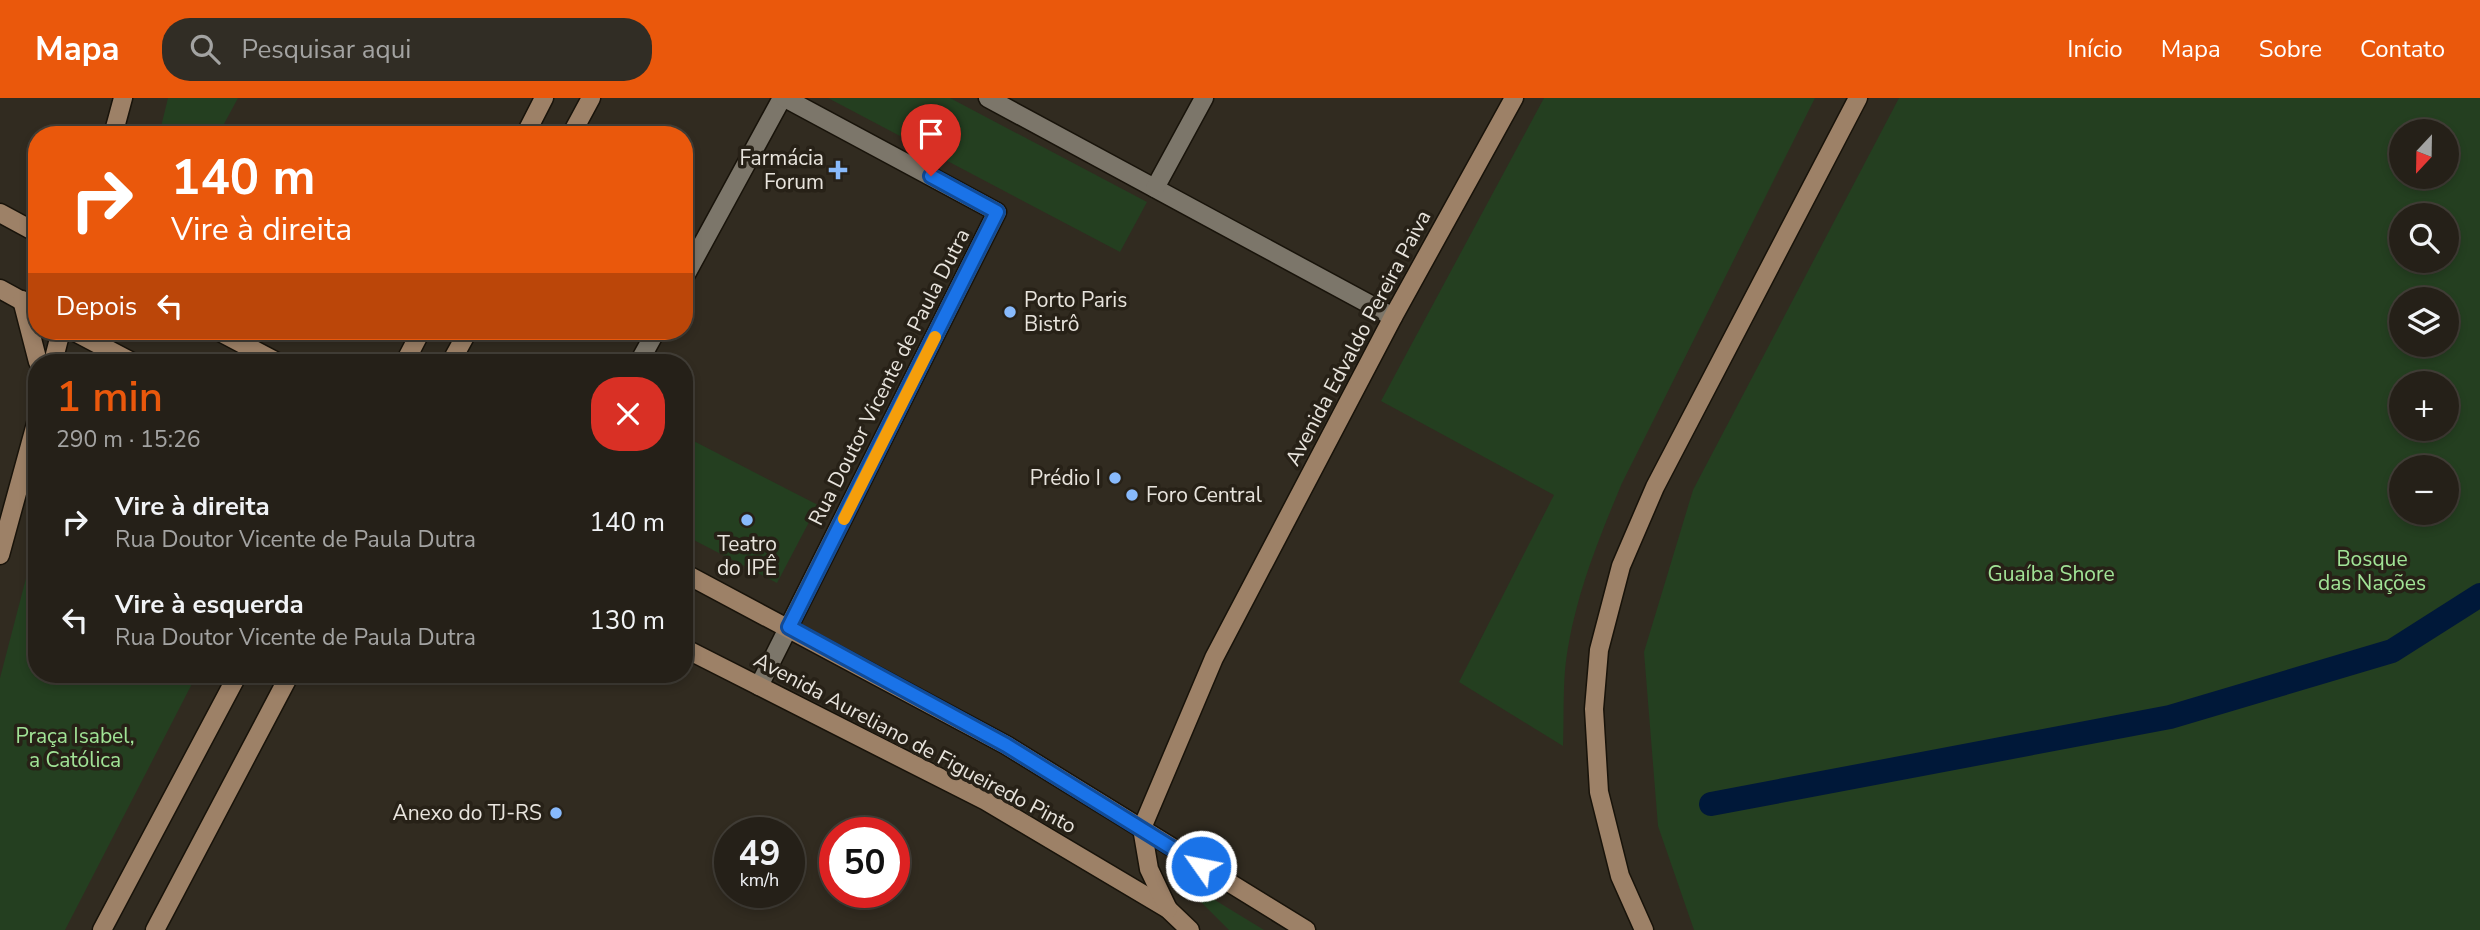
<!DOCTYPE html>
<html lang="pt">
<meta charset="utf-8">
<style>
body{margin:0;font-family:"Nunito Sans",sans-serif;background:#312d25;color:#f1f3f6;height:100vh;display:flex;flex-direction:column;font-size:26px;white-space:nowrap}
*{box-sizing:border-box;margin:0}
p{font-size:23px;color:#a3a3a2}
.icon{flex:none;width:38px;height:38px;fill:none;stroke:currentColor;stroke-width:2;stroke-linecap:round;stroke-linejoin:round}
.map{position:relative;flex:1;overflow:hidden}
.details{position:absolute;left:28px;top:256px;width:665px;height:329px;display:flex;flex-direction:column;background:#252018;border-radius:28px;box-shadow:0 4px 10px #0003,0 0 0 2px #423e37}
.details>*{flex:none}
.top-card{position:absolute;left:28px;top:28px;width:665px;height:214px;border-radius:28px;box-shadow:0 4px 10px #0003,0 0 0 2px #423e37;background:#ea580c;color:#fff;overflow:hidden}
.needle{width:46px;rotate:202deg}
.controls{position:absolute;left:2389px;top:21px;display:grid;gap:14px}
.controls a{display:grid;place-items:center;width:70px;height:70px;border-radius:50%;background:#252018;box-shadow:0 4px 10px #0003,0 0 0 2px #423e37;font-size:35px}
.speed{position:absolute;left:714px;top:719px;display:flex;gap:14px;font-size:35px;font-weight:700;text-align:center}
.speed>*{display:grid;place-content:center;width:91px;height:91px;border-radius:50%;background:#252018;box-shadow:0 4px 10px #0003,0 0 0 2px #423e37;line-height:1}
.speed small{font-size:18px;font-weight:400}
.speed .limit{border:10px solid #d22;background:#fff;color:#111}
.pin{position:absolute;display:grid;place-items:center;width:60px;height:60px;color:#fff;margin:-72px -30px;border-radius:50% 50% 50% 0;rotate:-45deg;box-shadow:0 0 7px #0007}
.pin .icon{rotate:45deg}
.me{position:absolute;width:77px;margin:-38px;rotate:303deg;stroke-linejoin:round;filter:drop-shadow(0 0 5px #0008)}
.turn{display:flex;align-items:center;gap:24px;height:147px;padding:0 28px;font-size:32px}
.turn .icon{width:91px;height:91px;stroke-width:2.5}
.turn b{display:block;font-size:49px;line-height:60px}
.then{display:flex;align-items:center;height:66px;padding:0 28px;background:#0003;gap:14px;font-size:26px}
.round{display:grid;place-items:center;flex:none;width:74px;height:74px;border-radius:28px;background:#312d25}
.head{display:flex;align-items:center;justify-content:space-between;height:119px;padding:0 28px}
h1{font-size:42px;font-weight:600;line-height:52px;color:#ea580c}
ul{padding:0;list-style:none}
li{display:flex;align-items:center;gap:21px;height:98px;padding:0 28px}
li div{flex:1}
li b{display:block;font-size:26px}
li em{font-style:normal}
header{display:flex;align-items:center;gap:42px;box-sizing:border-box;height:98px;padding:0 35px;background:#ea580c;color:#fff}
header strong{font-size:33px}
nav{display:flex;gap:38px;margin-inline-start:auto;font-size:24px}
.search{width:490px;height:63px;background:#312d25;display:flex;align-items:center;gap:18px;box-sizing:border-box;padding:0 24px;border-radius:28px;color:#a3a3a2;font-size:26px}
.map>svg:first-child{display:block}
.green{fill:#243f20;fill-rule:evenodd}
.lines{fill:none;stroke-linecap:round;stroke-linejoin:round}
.canal{stroke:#001839;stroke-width:24}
.minor-casing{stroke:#18130a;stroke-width:21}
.tertiary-casing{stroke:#18130a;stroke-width:21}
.secondary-casing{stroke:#18130a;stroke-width:21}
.minor{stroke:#7c766a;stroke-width:18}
.tertiary{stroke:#7c766a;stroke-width:18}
.secondary{stroke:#9d8167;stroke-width:18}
.route-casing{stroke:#114b97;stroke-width:18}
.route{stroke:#1a73e8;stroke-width:12}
.slow{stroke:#f59e0b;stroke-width:12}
.poi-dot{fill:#88bafc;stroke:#272117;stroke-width:2.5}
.labels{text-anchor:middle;stroke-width:7;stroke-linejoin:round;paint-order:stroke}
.poi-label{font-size:21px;fill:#e8e4dd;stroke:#272117;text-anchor:end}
.street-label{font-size:21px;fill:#e8e4dd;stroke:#272117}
.park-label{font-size:21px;fill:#a1e396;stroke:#272117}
</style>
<header>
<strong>Mapa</strong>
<div class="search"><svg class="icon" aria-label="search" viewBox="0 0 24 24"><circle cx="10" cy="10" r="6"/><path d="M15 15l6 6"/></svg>Pesquisar aqui</div>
<nav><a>Início</a><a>Mapa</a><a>Sobre</a><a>Contato</a></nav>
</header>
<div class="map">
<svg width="2480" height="832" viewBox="0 0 2480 832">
<rect width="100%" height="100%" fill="#312b20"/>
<g class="green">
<polygon points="168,0 238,0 218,37 159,37"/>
<polygon points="828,0 950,0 1147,104 1120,154"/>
<path d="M1544 0H1815L1622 385C1597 445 1572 506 1565 572 1563 597 1564 623 1563 648L1459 584 1554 397 1381 303Z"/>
<path d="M1899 0H2480V832H1694L1658 728 1644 554 1693 392ZM2401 33H2446V79H2401ZM2446 117V163H2401V117ZM2446 201V247H2401V201ZM2401 285H2446V331H2401ZM2401 369H2446V415H2401Z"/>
<polygon points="684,338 818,407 777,485 684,437"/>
<polygon points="37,438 37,576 197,576 65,832 0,832 0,580"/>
<polygon points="1187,785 1264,832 1229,832 1185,788"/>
</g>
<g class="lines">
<polyline class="canal" points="1711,706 2170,619 2392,553 2480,497"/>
<g class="minor-casing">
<g id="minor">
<polyline points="988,0 1393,219"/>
<polyline points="1155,90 1204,0"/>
<polyline points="684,180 782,0"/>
<polyline points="639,264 656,233"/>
</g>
</g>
<g class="tertiary-casing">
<polyline id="tertiary" points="759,588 997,114 785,0"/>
</g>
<g class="secondary-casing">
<g id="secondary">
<polyline points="113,37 123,0"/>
<polyline points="525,37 544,0"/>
<polyline points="571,37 591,0"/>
<polyline points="0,115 37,135"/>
<polyline points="0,191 31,208"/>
<polyline points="22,202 38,264"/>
<polyline points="73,233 132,264"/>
<polyline points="218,233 277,264"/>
<polyline points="53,264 61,233"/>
<polyline points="405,264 421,233"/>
<polyline points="451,264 468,233"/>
<polyline points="0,457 37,322"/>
<polyline points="684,475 1006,647 1306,832"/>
<polyline points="684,550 986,703 1168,811 1190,832"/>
<polyline points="1168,811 1149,771 1142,730 1214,560 1393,219 1514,0"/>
<polyline points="102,832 238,576"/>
<polyline points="155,832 290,576"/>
<polyline points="1644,832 1620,778 1599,694 1594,611 1599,552 1621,468 1655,389 1858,0"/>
</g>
</g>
<use href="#minor" class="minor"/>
<use href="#tertiary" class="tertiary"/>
<use href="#secondary" class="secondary"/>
</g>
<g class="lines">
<g class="route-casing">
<polyline id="route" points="931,78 997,114 789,529 1006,647 1201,768"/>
</g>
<use href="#route" class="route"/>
<polyline class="slow" points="844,421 935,239"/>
</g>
<g class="poi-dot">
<path d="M834.5 61.5h7v7h7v7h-7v7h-7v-7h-7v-7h7z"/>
<circle cx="1010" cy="214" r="7"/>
<circle cx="1115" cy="380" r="7"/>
<circle cx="1132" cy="397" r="7"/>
<circle cx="747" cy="422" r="7"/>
<circle cx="556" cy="715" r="7"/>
</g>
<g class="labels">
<g class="poi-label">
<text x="824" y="67">Farmácia<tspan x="824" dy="24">Forum</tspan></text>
<text x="1024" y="209" text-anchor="start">Porto Paris<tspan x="1024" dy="24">Bistrô</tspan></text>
<text x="1101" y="387">Prédio I</text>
<text x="1146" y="404" text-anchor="start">Foro Central</text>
<text x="747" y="453" text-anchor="middle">Teatro<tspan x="747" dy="24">do IPÊ</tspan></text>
<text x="542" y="722">Anexo do TJ-RS</text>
</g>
<g class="street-label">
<text transform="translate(1358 240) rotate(-62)" y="7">Avenida Edvaldo Pereira Paiva</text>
<text transform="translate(889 279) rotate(-63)" y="7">Rua Doutor Vicente de Paula Dutra</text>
<text transform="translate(915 645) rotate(28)" y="7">Avenida Aureliano de Figueiredo Pinto</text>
</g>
<g class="park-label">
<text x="2372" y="468">Bosque<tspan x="2372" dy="24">das Nações</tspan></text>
<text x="2051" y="483">Guaíba Shore</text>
<text x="75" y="645">Praça Isabel,<tspan x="75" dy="24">a Católica</tspan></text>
</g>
</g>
</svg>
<div class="controls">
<a><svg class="needle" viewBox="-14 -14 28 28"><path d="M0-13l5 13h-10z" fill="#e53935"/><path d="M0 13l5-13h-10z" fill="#a3a3a2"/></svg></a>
<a><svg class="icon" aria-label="search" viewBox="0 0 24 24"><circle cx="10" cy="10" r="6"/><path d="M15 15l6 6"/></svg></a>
<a><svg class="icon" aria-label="layers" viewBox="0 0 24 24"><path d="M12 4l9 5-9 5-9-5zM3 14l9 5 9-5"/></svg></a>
<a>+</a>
<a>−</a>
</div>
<div class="speed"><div>49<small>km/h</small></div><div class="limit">50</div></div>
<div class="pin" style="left:931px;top:78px;background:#d93025"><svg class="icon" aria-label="arrive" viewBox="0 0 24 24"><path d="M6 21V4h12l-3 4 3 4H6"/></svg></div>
<svg class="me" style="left:1201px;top:768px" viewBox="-20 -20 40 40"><circle r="17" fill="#1a73e8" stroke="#fff" stroke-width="3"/><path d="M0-11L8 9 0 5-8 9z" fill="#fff"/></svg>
<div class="top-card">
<div class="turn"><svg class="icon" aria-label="right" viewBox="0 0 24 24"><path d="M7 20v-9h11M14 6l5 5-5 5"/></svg><div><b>140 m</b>Vire à direita</div></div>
<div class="then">Depois<svg class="icon" aria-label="left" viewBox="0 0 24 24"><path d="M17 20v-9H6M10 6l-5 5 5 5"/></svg></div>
</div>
<section class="details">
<div class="head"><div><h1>1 min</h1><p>290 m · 15:26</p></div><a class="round" style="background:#d93025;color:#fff"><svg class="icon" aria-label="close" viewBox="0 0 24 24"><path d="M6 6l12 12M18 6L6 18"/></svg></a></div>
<ul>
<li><svg class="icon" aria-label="right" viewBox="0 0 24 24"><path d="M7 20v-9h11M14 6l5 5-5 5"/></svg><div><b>Vire à direita</b><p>Rua Doutor Vicente de Paula Dutra</p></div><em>140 m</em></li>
<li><svg class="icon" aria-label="left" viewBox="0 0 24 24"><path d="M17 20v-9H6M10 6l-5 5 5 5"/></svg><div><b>Vire à esquerda</b><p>Rua Doutor Vicente de Paula Dutra</p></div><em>130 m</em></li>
</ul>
</section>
</div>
